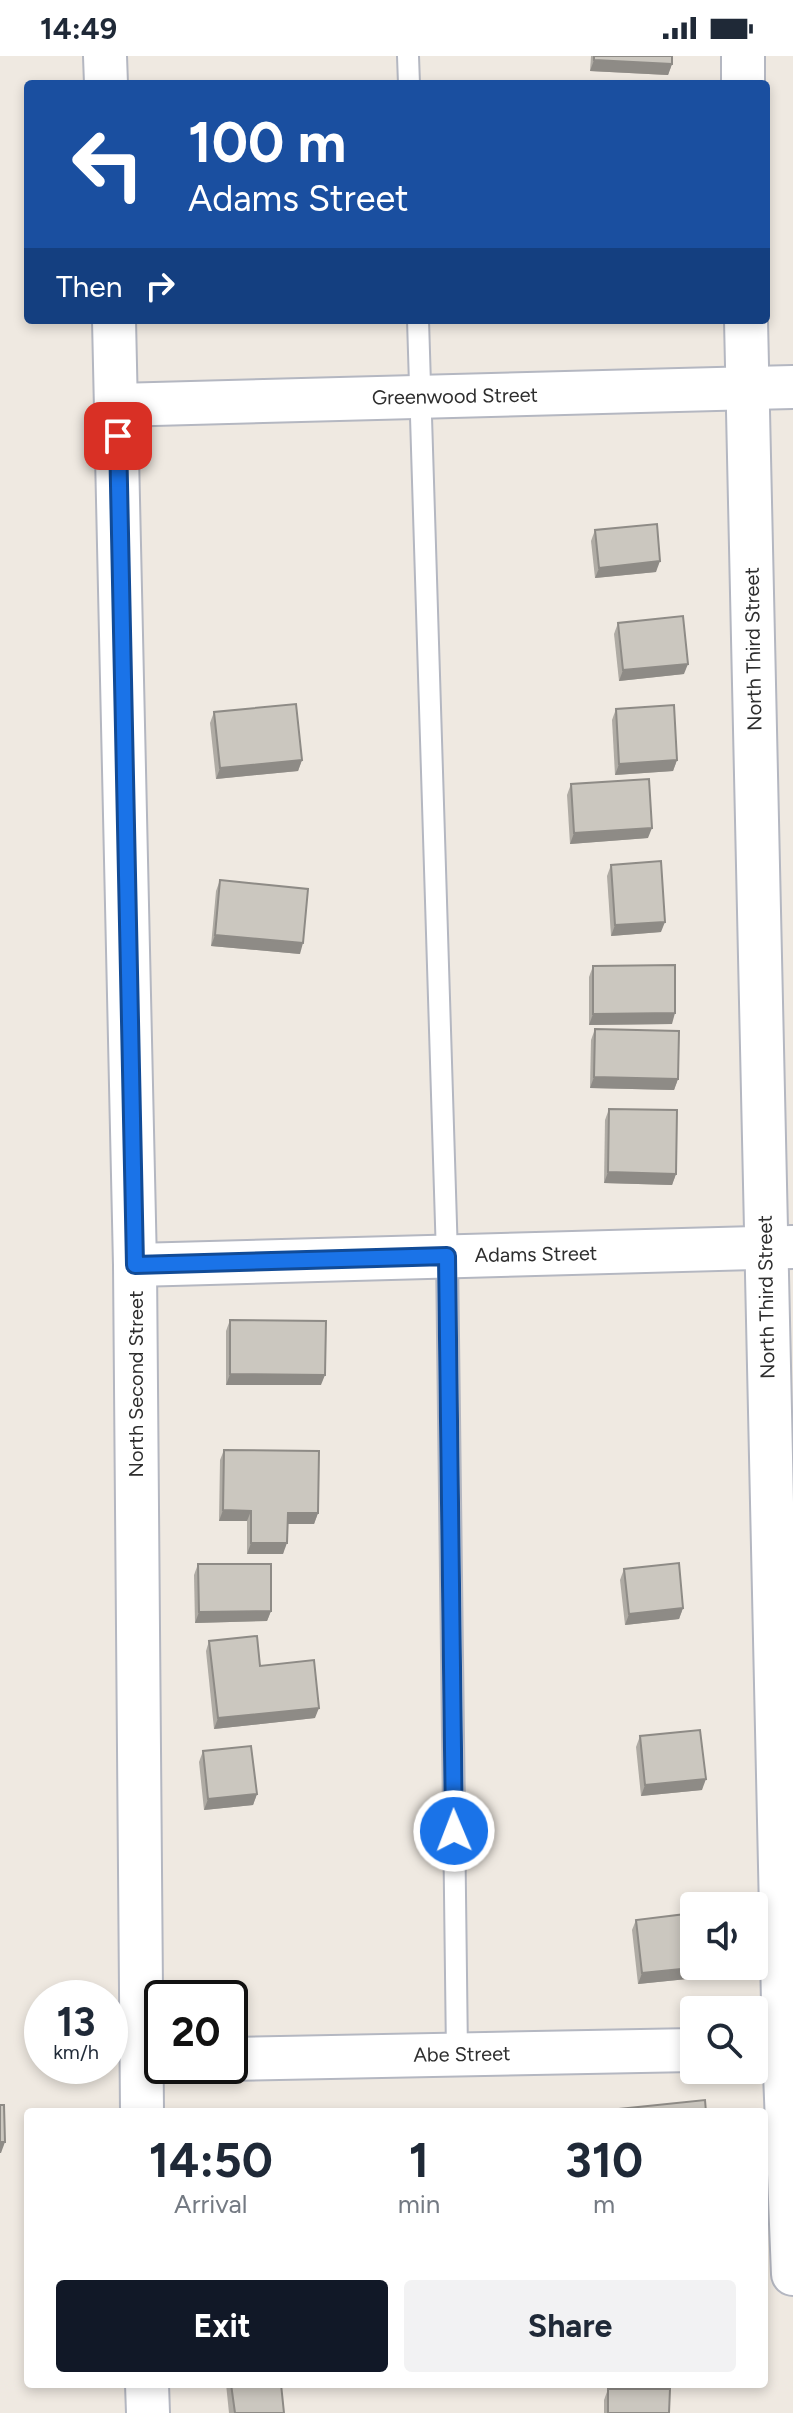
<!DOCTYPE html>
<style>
body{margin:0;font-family:Figtree,sans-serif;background:#f2f2f3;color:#1f2937;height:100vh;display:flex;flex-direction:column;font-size:30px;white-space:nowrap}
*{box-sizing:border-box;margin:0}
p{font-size:26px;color:#747a83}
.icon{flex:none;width:44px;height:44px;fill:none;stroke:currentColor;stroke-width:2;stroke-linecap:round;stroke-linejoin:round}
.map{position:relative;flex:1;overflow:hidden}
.drawer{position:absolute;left:24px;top:2052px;width:744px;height:280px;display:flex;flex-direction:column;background:#fff;border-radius:8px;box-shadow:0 4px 12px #0003}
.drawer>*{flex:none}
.top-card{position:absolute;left:24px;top:24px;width:746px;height:244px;border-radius:8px;box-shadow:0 4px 12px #0003;background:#1a4fa0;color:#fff;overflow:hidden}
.fabs{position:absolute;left:680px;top:1836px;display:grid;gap:16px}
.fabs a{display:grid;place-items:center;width:88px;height:88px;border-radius:8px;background:#fff;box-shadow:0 4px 12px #0003;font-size:40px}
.speed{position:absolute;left:24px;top:1924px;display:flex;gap:16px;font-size:40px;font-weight:700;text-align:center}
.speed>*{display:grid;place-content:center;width:104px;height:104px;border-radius:50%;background:#fff;box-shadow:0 4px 12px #0003;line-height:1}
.speed small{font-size:20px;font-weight:400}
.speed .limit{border:4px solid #111;border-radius:12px;background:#fff;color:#111}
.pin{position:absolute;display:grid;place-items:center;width:68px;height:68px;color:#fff;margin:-34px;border-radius:16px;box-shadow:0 4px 12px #0006}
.me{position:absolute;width:88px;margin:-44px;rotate:359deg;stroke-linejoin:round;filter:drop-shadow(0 0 6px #0008)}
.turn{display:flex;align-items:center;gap:28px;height:168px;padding:0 32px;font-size:36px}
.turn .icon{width:104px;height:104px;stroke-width:2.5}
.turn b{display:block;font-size:56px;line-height:68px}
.then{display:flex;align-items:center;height:76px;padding:0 32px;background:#0003;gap:16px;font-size:30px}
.eta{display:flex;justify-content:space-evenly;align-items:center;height:136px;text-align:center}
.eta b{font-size:48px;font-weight:700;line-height:56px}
.action{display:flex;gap:16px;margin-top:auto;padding:16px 32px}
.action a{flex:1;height:92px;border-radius:8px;background:#111827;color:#fff;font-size:32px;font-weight:700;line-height:92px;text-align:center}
.action a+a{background:#f2f2f3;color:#1f2937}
.status{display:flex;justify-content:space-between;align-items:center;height:56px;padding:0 40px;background:#fff;direction:ltr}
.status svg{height:22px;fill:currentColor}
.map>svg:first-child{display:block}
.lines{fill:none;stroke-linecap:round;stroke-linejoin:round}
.service-casing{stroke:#b4b7c1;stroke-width:24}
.minor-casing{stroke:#b4b7c1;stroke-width:46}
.service{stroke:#fff;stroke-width:20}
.minor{stroke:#fff;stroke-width:42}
.wall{fill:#afaba4}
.shaded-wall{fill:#8e8b86}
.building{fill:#cbc7bf;stroke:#8e8b86;stroke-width:2}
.route-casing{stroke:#114b97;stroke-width:20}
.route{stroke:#1a73e8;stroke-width:14}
.labels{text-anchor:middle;stroke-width:7;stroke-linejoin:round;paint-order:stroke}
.street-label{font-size:20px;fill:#2e2e2e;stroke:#fff}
</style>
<div class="status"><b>14:49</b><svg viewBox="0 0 49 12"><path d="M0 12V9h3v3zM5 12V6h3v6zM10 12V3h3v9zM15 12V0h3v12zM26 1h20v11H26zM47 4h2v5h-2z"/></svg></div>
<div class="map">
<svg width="793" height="2357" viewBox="0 0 793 2357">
<rect width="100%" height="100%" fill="#efe9e1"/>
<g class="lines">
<g class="service-casing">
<g id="service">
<polyline points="408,0 409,28"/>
<polyline points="418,264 447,1200 457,1998"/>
</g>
</g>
<g class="minor-casing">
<g id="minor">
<polyline points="105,0 106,28"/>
<polyline points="743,0 743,28"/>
<polyline points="114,264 135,1209 142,2056"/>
<polyline points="746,264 784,1992 793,2218"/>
<polyline points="117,349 793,331"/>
<polyline points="135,1209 793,1191"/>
<polyline points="230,2003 694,1994"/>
<polyline points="147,2328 148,2357"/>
</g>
</g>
<use href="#service" class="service"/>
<use href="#minor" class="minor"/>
</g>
<g class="wall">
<polygon points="591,0 672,0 672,8 668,19 590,15"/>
<polygon points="595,474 656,516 595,522 591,485"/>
<polygon points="618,567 684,618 619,625 614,578"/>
<polygon points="616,653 677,704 673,715 615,719 612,664"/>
<polygon points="214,656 302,704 298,715 216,723 210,667"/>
<polygon points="571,728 648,782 570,788 567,739"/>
<polygon points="611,809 661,876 611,880 607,820"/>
<polygon points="220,824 300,898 211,890 216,835"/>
<polygon points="593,910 672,968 589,969 589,921"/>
<polygon points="595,973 678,1023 674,1034 590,1032 591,984"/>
<polygon points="609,1053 676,1118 672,1129 604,1127 605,1064"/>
<polygon points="230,1264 321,1329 226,1329 226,1275"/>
<polygon points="224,1394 318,1457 314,1468 288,1468 283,1498 247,1498 247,1465 219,1465 220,1404"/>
<polygon points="198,1508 271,1555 267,1565 195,1567 194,1519"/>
<polygon points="624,1513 683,1552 679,1563 625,1569 620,1524"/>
<polygon points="209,1585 260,1610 315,1662 214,1673 206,1595"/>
<polygon points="640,1680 702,1734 641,1740 636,1691"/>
<polygon points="203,1695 257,1738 253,1749 204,1754 199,1706"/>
<polygon points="636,1864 701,1911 697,1922 638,1928 632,1874"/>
<polygon points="226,2328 281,2328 284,2357 229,2357"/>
<polygon points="608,2333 669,2357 604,2357 604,2344"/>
</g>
<g class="shaded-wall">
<polygon points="594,4 672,8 668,19 590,15"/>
<polygon points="660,505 656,516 595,522 599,512"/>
<polygon points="688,608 684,618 619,625 623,614"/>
<polygon points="302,704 298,715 216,723 220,712"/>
<polygon points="677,704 673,715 615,719 619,708"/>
<polygon points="652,772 648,782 570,788 574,777"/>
<polygon points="665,866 661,876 611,880 615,869"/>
<polygon points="215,879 303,887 300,898 211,890"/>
<polygon points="675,957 672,968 589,969 593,958"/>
<polygon points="594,1021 678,1023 674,1034 590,1032"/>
<polygon points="608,1116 676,1118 672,1129 604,1127"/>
<polygon points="230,1318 325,1319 321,1329 226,1329"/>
<polygon points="223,1454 251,1455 247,1465 219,1465"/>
<polygon points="288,1457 318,1457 314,1468 284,1468"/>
<polygon points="251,1487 287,1487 283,1498 247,1498"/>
<polygon points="683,1552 679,1563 625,1569 629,1558"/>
<polygon points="271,1555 267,1565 195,1567 199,1556"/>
<polygon points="319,1652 315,1662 214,1673 218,1662"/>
<polygon points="706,1723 702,1734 641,1740 645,1729"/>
<polygon points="257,1738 253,1749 204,1754 208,1743"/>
<polygon points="701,1911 697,1922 638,1928 642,1917"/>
<polygon points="0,2086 5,2086 1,2097 0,2097"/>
</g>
<g class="building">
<polygon points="594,0 672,0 672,8 594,4"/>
<polygon points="657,468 660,505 599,512 595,474"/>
<polygon points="683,560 688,608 623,614 618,567"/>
<polygon points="296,648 302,704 220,712 214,656"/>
<polygon points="674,649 677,704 619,708 616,653"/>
<polygon points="649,723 652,772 574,777 571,728"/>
<polygon points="661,805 665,866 615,869 611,809"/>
<polygon points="220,824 308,833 303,887 215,879"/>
<polygon points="675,909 675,957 593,958 593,910"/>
<polygon points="595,973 679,975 678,1023 594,1021"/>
<polygon points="609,1053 677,1054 676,1118 608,1116"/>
<polygon points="230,1264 326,1265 325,1319 230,1318"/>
<polygon points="224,1394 319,1395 318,1457 288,1457 287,1487 251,1487 251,1455 223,1454"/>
<polygon points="679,1507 683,1552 629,1558 624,1513"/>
<polygon points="198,1508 271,1508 271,1555 199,1556"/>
<polygon points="257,1580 260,1610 314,1604 319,1652 218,1662 209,1585"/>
<polygon points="700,1674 706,1723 645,1729 640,1680"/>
<polygon points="251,1690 257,1738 208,1743 203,1695"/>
<polygon points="694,1857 694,1910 701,1910 701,1911 642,1917 636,1864"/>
<polygon points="705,2044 706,2056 600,2056 600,2055"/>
<polygon points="0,2049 4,2049 5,2086 0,2086"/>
<polygon points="231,2328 281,2328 284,2357 235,2357"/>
<polygon points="608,2333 670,2333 669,2357 608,2357"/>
</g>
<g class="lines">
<g class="route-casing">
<polyline id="route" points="118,380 135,1209 447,1200 454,1775"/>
</g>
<use href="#route" class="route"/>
</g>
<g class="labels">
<g class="street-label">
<text transform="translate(455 340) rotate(-1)" y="7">Greenwood Street</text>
<text transform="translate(753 593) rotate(-91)" y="7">North Third Street</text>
<text transform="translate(536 1198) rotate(-1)" y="7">Adams Street</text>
<text transform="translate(766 1241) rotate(-91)" y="7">North Third Street</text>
<text transform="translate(136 1328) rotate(-90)" y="7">North Second Street</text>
<text transform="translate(462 1998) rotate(-1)" y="7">Abe Street</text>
</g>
</g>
</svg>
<div class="fabs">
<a><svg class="icon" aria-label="sound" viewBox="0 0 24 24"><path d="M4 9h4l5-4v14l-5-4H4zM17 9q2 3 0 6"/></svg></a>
<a><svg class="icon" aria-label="search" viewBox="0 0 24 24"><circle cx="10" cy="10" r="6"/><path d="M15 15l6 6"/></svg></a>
</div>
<div class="speed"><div>13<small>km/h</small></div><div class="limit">20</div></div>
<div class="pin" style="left:118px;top:380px;background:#d93025"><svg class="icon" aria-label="arrive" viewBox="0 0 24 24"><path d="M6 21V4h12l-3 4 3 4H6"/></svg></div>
<svg class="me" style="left:454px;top:1775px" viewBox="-20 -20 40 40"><circle r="17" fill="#1a73e8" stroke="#fff" stroke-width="3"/><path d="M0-11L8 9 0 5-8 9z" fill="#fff"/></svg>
<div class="top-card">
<div class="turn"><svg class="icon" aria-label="left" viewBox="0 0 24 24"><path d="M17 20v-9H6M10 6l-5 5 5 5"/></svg><div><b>100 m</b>Adams Street</div></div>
<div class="then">Then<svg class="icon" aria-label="right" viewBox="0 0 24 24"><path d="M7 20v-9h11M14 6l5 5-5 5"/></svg></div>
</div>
<section class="drawer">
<div class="eta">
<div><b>14:50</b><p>Arrival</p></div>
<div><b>1</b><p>min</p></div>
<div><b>310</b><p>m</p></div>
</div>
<div class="action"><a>Exit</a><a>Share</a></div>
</section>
</div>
